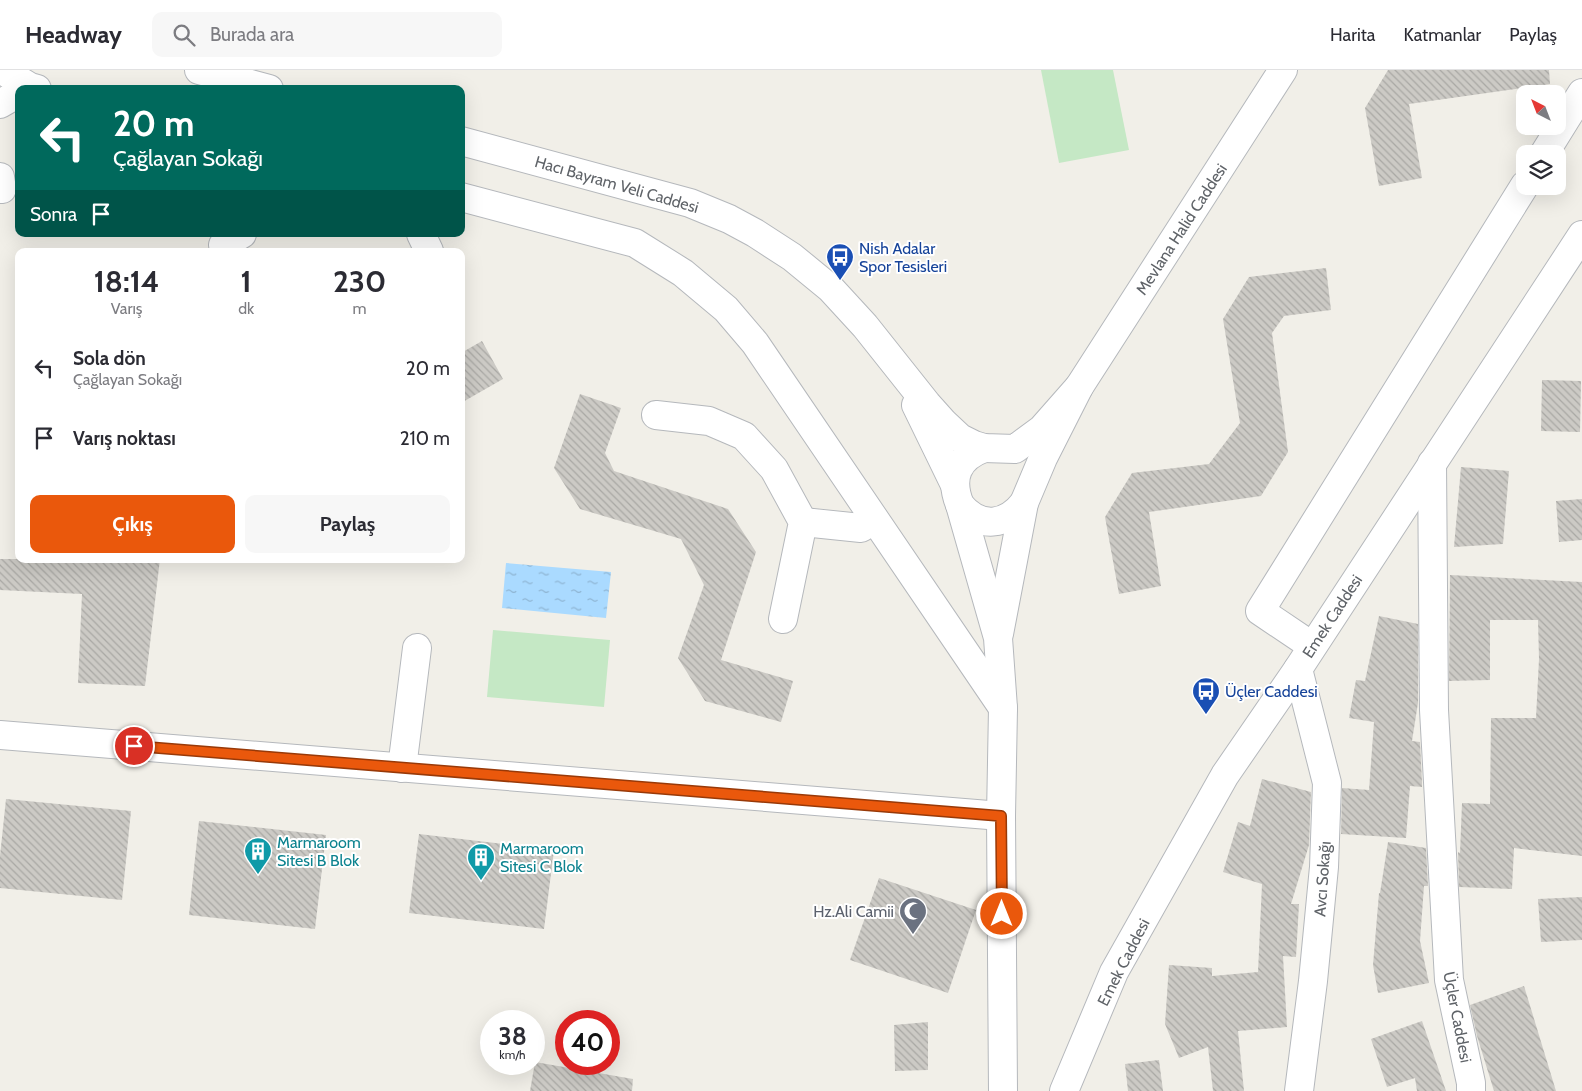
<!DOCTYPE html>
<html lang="tr">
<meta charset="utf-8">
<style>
body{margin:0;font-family:Cabin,sans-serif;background:#f7f7f7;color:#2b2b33;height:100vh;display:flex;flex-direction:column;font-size:19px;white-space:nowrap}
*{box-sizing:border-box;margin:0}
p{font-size:16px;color:#7c7c81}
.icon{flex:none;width:28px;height:28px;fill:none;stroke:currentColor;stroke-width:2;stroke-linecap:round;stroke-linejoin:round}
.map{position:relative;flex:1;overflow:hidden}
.details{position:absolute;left:15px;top:178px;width:450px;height:315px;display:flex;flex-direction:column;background:#fff;border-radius:10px;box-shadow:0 5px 20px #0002}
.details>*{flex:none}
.top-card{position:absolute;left:15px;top:15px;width:450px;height:152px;border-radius:10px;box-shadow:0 5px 20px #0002;background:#00695c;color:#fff;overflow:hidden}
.needle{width:32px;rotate:318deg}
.controls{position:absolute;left:1516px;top:15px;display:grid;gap:10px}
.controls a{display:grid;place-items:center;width:50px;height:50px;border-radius:10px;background:#fff;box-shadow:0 5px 20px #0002;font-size:25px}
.speed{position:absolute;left:480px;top:940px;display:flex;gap:10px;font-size:25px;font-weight:700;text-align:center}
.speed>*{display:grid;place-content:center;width:65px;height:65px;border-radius:50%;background:#fff;box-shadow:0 5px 20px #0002;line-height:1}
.speed small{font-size:12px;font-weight:400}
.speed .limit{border:8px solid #d22;background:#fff;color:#111}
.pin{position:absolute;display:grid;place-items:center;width:42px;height:42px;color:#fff;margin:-21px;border:2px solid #fff;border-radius:50%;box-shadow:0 1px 5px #0007}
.me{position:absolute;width:55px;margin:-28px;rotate:0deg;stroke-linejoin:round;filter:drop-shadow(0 0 4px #0008)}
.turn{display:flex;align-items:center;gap:18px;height:105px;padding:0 15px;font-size:22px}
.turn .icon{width:65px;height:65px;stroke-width:2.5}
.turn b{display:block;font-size:35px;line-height:42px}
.then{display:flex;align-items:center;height:48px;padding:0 15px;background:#0003;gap:10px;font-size:19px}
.eta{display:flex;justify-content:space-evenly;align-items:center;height:85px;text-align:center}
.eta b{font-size:30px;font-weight:700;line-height:35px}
.primary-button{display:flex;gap:10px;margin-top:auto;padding:10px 15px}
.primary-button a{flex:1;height:58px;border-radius:10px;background:#ea580c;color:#fff;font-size:20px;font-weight:700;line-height:58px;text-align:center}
.primary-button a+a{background:#f7f7f7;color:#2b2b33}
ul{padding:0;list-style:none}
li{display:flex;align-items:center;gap:15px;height:70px;padding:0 15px}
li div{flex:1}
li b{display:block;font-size:19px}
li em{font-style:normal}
header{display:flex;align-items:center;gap:30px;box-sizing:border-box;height:70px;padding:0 25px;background:#fff;border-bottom:1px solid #e1e1e2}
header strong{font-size:24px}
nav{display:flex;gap:28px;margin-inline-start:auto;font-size:18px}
.search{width:350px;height:45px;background:#f7f7f7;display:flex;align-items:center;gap:12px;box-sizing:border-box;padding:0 18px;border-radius:10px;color:#7c7c81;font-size:19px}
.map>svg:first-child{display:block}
.pitch{fill:#c5e8c5}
.water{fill:url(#water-ripples)}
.building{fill:url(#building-back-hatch)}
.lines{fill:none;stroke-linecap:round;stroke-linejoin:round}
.minor-casing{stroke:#b5b8bc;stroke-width:30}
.minor{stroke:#fff;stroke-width:28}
.route-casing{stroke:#983908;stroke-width:12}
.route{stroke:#ea580c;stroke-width:9}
.labels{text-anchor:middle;stroke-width:4;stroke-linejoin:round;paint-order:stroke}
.street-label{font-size:16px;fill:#5f6368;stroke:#fff}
.transit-label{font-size:16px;fill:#164399;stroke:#fff;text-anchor:start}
.culture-label{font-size:16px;fill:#0d838f;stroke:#fff;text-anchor:start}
.worship-label{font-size:16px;fill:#5b616d;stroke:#fff;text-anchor:end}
</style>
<header>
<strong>Headway</strong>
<div class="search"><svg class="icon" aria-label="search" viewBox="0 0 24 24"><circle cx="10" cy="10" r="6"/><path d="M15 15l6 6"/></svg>Burada ara</div>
<nav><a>Harita</a><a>Katmanlar</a><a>Paylaş</a></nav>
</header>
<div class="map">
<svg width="1582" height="1021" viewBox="0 0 1582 1021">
<defs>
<pattern id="water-ripples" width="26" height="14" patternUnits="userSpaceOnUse" patternTransform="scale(1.25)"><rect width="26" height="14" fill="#aadaff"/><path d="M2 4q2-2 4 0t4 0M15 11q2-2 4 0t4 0" fill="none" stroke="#8eb4d2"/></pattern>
<pattern id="building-back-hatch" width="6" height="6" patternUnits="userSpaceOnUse" patternTransform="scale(1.25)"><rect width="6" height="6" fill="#cccac5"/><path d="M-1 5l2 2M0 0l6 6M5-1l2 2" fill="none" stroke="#a9a8a4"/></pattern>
</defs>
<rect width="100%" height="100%" fill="#f1efe8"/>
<g class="pitch">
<polygon points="1041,0 1113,0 1129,80 1059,93"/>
<polygon points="493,560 610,570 604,637 487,627"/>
</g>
<polygon class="water" points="506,493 611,502 606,548 502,538"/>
<g class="building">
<polygon points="1388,0 1549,0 1550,14 1409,34 1422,108 1379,116 1365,38"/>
<polygon points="1326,198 1331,240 1284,246 1272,263 1288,382 1261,426 1149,442 1161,516 1119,524 1105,447 1132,403 1209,394 1240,353 1223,249 1249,207"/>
<polygon points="482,271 503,309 461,333 461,283"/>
<polygon points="1542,310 1581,311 1580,362 1541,361"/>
<polygon points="580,324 621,338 605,383 614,401 728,439 756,482 721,590 793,611 781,652 705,631 678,588 704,515 681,469 580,439 554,398"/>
<polygon points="1461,397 1509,401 1503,474 1454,477"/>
<polygon points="1582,429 1582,470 1559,472 1556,431"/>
<polygon points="0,489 160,489 145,616 78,613 82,524 0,520"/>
<polygon points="1450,505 1582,512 1582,786 1514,778 1512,819 1459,817 1458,782 1460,783 1462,733 1490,734 1491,648 1536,648 1539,589 1538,550 1490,550 1490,610 1449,611"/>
<polygon points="1379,546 1418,554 1418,633 1412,671 1420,672 1422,712 1422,717 1410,716 1406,768 1341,764 1342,718 1369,720 1374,652 1349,648 1356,610 1365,611"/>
<polygon points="1262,709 1311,722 1309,775 1291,834 1299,834 1296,887 1283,886 1287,957 1238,961 1244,1021 1213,1021 1208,977 1179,988 1165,954 1169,895 1212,898 1212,906 1258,902 1262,814 1223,802 1238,752 1250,756"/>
<polygon points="6,729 131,741 122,830 0,818 0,786"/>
<polygon points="199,751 326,765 315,859 189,845"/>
<polygon points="419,764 554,780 544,859 409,843"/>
<polygon points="1388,772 1426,778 1428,816 1424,816 1420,871 1429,913 1378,923 1373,895 1379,823 1380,823"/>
<polygon points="879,808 976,840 948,923 850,890"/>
<polygon points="1582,827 1582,870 1541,872 1538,829"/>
<polygon points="1524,916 1556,1021 1494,1021 1477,966 1470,935"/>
<polygon points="1422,951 1446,1021 1417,1021 1415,1008 1387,1017 1371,969"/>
<polygon points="928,952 928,1000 895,1001 894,955"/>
<polygon points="1159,990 1163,1021 1128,1021 1125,994"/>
<polygon points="535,992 633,1009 632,1021 530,1021"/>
</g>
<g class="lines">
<g class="minor-casing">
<g id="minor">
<polyline points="2,0 30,17 37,19"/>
<polyline points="199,0 269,19"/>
<polyline points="0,34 19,23"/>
<polyline points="461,71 690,133 729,149 755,163 792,187 831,219 865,256 927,334 944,353 960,368 974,375 984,378 1015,379 1042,359 1079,317"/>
<polyline points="1544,84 1582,23"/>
<polyline points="0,107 2,119"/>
<polyline points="461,127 635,173 683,203 726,239 755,273 1003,638"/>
<polyline points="421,164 429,181"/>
<polyline points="223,175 242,164"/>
<polyline points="916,335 954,413"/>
<polyline points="656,345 709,351 744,366 774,399 803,452 783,549"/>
<path d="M984 378C957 388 949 408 960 435L998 568 1003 638 1001 746 1003 1021"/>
<polyline points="1432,393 1434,640 1449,910 1471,1013 1471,1021"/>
<path d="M960 435C980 459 1006 456 1024 433"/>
<polyline points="803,452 861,458 874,449"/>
<polyline points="999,564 1024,433 1043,388 1079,317 1283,0"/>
<polyline points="1312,576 1260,541 1525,115"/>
<polyline points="1298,599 1327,713 1324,797 1313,911 1299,1021"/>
<polyline points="0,665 1001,746"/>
<polyline points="402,698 417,578"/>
<polyline points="1064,1021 1114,902 1225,705 1298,599 1582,165"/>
</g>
</g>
<use href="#minor" class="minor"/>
</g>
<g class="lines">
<g class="route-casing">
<polyline id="route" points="134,676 1001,746 1002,844"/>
</g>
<use href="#route" class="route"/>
</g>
<defs>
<g id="bus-pin" transform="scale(1.4375)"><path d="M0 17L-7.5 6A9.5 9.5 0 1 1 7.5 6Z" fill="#1a4fb4" stroke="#fff"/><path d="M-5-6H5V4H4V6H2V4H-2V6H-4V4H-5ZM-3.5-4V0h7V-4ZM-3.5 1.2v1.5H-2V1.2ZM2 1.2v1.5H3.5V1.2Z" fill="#fff"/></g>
<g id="building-pin" transform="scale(1.4375)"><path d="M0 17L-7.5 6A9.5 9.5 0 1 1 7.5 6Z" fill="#0f9aa8" stroke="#fff"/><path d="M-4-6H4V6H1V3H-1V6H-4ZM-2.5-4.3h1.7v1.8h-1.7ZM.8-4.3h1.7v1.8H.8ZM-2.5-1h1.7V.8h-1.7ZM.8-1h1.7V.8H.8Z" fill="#fff"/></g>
<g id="mosque-pin" transform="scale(1.4375)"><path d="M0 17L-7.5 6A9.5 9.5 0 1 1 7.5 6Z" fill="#6b7280" stroke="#fff"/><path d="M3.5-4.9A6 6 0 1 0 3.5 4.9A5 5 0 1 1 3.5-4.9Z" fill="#fff"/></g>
</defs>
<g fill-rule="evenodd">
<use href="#bus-pin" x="840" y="187"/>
<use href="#bus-pin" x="1206" y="621"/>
<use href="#building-pin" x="258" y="781"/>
<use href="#building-pin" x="481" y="787"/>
<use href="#mosque-pin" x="913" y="841"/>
</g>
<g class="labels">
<g class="street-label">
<text transform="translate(617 114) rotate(16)" y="6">Hacı Bayram Veli Caddesi</text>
<text transform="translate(1181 159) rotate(-57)" y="6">Mevlana Halid Caddesi</text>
<text transform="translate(1332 546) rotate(-57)" y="6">Emek Caddesi</text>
<text transform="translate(1322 809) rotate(-86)" y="6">Avcı Sokağı</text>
<text transform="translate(1123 892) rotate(-63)" y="6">Emek Caddesi</text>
<text transform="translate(1458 947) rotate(79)" y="6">Üçler Caddesi</text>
</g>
<g class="transit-label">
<text x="859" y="184">Nish Adalar<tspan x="859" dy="18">Spor Tesisleri</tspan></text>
<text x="1225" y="627">Üçler Caddesi</text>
</g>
<g class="culture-label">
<text x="277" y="778">Marmaroom<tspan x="277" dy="18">Sitesi B Blok</tspan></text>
<text x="500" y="784">Marmaroom<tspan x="500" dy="18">Sitesi C Blok</tspan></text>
</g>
<g class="worship-label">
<text x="894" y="847">Hz.Ali Camii</text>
</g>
</g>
</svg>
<div class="controls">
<a><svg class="needle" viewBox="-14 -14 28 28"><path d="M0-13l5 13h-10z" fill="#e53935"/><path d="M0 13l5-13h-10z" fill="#7c7c81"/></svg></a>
<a><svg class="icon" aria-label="layers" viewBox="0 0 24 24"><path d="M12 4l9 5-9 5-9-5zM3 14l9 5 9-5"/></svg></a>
</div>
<div class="speed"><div>38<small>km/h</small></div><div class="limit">40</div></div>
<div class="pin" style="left:134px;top:676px;background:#d93025"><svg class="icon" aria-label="arrive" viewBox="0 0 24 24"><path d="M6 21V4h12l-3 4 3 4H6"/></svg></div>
<svg class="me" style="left:1002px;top:844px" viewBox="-20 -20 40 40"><circle r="17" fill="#ea580c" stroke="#fff" stroke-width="3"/><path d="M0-11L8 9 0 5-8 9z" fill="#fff"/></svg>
<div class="top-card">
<div class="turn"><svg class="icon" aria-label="left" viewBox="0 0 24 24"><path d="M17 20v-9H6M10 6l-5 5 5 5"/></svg><div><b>20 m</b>Çağlayan Sokağı</div></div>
<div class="then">Sonra<svg class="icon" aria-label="arrive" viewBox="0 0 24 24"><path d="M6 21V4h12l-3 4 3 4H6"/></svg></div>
</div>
<section class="details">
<div class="eta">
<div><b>18:14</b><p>Varış</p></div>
<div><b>1</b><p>dk</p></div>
<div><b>230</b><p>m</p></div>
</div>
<ul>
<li><svg class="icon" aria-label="left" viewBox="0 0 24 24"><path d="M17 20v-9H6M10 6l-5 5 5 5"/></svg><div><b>Sola dön</b><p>Çağlayan Sokağı</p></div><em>20 m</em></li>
<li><svg class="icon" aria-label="arrive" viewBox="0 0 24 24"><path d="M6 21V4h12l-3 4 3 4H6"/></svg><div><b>Varış noktası</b></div><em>210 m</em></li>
</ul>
<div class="primary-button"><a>Çıkış</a><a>Paylaş</a></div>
</section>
</div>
